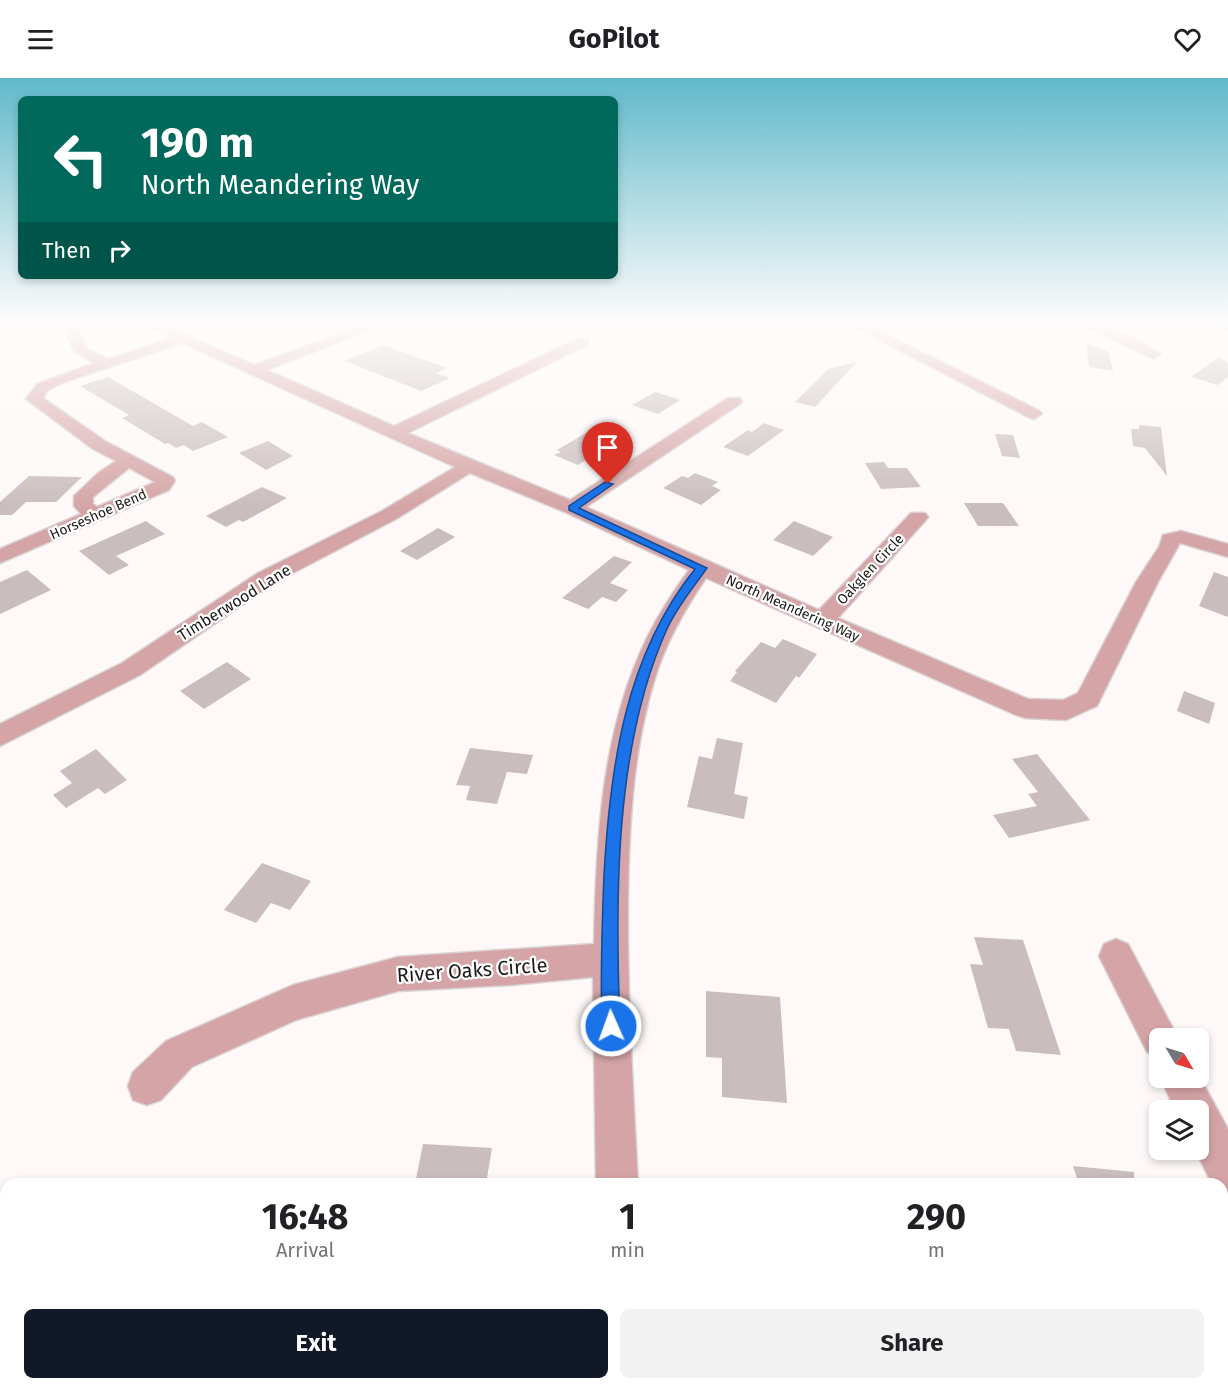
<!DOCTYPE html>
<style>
body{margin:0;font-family:"Fira Sans",sans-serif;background:#f2f2f2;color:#202124;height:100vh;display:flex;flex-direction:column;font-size:22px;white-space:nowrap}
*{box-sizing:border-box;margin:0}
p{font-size:20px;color:#757577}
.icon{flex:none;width:33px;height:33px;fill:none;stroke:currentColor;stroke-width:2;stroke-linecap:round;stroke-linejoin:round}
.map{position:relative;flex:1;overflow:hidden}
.panel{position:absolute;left:0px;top:1100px;width:1228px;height:212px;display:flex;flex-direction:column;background:#fff;border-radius:18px 18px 0 0;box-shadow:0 3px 9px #0003}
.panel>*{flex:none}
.top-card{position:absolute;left:18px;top:18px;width:600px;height:183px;border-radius:9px;box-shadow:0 3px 9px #0003;background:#00695c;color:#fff;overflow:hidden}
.needle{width:39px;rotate:128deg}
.buttons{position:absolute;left:1149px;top:950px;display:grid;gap:12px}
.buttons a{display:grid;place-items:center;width:60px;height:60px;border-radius:9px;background:#fff;box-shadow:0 3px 9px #0003;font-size:30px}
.pin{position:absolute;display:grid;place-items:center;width:51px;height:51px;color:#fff;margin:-62px -26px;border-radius:50% 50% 50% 0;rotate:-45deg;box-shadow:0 0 6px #0007}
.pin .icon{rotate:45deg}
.me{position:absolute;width:66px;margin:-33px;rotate:358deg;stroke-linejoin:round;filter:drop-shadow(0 0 4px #0008)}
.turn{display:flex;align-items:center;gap:21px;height:126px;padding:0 24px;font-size:27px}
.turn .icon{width:78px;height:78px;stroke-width:2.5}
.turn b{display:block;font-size:42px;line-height:51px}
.then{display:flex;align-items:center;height:57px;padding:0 24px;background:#0003;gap:12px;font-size:22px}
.eta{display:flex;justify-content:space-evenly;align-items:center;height:102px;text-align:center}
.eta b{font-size:36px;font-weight:700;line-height:42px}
.action{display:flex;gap:12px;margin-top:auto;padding:12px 24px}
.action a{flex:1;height:69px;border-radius:9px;background:#111827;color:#fff;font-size:24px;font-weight:700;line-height:69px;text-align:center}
.action a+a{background:#f2f2f2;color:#202124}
header{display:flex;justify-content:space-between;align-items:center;height:78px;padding:0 24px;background:#fff;font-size:27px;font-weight:700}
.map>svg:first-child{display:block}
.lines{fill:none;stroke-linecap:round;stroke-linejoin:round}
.stream{stroke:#2e8f76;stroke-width:3}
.building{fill:#cabdbd}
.minor-casing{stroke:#dad4d4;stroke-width:3}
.minor{fill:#d5a4a6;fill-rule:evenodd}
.route{fill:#1a73e8;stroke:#114b97;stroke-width:1.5}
.labels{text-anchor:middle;stroke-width:4.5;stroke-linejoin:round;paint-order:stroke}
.far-street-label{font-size:14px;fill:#1e1919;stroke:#fff}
.street-label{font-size:16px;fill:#1e1919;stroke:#fff}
.near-street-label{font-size:20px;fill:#1e1919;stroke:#fff}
</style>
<header><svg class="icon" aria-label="menu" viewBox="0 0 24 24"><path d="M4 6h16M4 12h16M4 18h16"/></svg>GoPilot<svg class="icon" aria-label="heart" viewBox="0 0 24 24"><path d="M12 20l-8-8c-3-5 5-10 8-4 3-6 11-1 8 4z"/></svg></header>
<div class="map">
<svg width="1228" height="1310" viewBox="0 0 1228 1310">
<rect width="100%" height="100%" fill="#fef8f8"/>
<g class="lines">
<polyline class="stream" points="1219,246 1228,251"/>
</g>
<g class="building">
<polygon points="1086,265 1109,274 1113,293 1089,289"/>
<polygon points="383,267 447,290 436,295 450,300 421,313 345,283"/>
<polygon points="1219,279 1228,285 1228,299 1218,307 1191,299"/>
<polygon points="857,284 815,329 795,324 828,291"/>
<polygon points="108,299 193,348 202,344 228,359 193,373 184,367 176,370 168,365 165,366 122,340 129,337 80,308"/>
<polygon points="655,314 680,322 658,336 632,327"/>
<polygon points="764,345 784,352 748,378 723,369 748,352 752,354"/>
<polygon points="1139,347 1161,349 1167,398 1145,370 1133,368 1131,351 1139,351"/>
<polygon points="591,352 618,362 578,387 554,377 561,374 557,372"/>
<polygon points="995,356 1013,357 1020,380 1002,378"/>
<polygon points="268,363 293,378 266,392 239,375"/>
<polygon points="884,384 888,390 907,390 921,409 881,411 865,385"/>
<polygon points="695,395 718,404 712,408 721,412 701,427 663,410 682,398 688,400"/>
<polygon points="29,398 82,399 56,424 26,424 12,437 0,437 0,424"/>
<polygon points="262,409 287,420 243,444 239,442 226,449 206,438"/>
<polygon points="964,425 1003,425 1019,448 978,448"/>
<polygon points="146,443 165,456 116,478 129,487 109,497 79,473"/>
<polygon points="794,443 833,459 813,478 773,462"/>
<polygon points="438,450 455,459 417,482 400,473"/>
<polygon points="614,478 632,484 610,505 628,512 616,524 602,519 588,531 562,520"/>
<polygon points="27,492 51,512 0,536 0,504"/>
<polygon points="1214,494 1228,499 1228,539 1199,528"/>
<polygon points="783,561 817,576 799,600 796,598 776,625 730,603 737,594 735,593 761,564 775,570"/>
<polygon points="227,584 251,601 204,631 180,613"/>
<polygon points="1184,613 1215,625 1209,646 1177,633"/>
<polygon points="717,660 743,665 734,716 748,719 744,741 687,729 699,678 712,681"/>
<polygon points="470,670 533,677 527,696 507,694 497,726 466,722 470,708 456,707"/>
<polygon points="96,671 127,702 105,716 98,710 66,730 53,717 72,705 60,693"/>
<polygon points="1037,676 1090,742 1009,760 993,737 1037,728 1028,716 1038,714 1012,681"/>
<polygon points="262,785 311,803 290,832 271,825 256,845 224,832"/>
<polygon points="974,859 1023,862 1061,977 1016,973 1009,951 988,950 970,886 983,887"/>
<polygon points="706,913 780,919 787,1025 722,1019 722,980 706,979"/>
<polygon points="423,1066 492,1070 486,1106 415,1106"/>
<polygon points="1073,1088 1134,1094 1134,1106 1079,1106"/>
</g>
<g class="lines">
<g class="minor-casing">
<g id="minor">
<path d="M62 246H75L87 270 108 281 171 260 144 246H162L254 287 366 246H385L267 292 394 348 577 261H587L589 264 587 267 408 355 570 422 728 320H740L742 323 740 326 586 429 819 532 911 435H925L928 439 925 443 838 540 1028 621 1063 622 1078 615 1136 504 1159 469 1163 457 1181 453 1228 466V479L1180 465 1158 504 1097 628 1066 642 1025 640 1016 637 706 500C685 531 666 564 655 600 633 671 629 746 628 820 627 915 633 1010 638 1106H596L593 899 511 907 398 913 296 942 192 989 161 1022 147 1027 133 1022 128 1008 133 994 166 963 293 907 398 879 594 866C596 764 601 655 646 562 658 537 673 514 689 492L565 434 470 395 396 441 274 505 140 597 0 668V646L122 585 258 495 382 433 455 389 182 265 65 304 48 312 43 320 105 363 173 399 175 403 169 412 0 485V471L81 436 74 428V418L98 395 116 383 93 371 26 321 37 306 94 285 74 273ZM129 390 155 404 97 429 93 426V419Z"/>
<polygon points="848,246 865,246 1040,333 1042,336 1034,341 1028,339"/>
<polygon points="1081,246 1099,246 1136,261 1161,276 1154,280 1149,279"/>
<polygon points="1116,861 1128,866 1178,960 1160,960 1160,979 1147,974 1099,878 1104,866"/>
<polygon points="1198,996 1228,1051 1228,1114 1222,1112 1222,1106 1212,1106 1195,1071 1198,1071 1198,1032 1175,1032 1160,999 1198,999"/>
<polygon points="599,1305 647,1305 648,1310 598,1310"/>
</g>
</g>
<use href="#minor" class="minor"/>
</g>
<linearGradient id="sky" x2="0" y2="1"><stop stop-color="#60b9ca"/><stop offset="0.57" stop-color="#fffcfc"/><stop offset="1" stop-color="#fffcfc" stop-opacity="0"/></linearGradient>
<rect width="1228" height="430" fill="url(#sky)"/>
<path class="route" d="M605 404 613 406 579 430 707 490C693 510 677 529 667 551 614 668 615 822 620 948L618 955 611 957 605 955 602 948C600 897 602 848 604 797 610 689 625 578 695 491L569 432V428Z"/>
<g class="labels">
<g class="far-street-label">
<text transform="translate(98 436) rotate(-24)" y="5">Horseshoe Bend</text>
<text transform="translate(870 491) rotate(-47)" y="5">Oakglen Circle</text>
<text transform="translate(793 530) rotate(24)" y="5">North Meandering Way</text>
</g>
<g class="street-label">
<text transform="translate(234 524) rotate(-32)" y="6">Timberwood Lane</text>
</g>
<g class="near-street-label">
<text transform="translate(472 892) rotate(-4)" y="7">River Oaks Circle</text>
</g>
</g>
</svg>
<div class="buttons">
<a><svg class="needle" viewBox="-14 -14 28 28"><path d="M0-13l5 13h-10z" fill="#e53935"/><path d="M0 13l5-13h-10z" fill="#757577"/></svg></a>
<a><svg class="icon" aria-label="layers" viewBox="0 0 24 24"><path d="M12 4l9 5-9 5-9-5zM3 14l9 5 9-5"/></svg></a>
</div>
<div class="pin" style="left:608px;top:406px;background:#d93025"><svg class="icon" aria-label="arrive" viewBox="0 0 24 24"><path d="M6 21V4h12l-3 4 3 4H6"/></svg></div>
<svg class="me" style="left:611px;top:948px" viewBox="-20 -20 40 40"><circle r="17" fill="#1a73e8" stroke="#fff" stroke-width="3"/><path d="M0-11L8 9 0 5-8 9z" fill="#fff"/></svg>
<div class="top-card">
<div class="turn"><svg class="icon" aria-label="left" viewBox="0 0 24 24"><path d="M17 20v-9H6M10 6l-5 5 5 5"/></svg><div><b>190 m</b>North Meandering Way</div></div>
<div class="then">Then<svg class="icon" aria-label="right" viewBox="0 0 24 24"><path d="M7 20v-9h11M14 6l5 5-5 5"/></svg></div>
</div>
<section class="panel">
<div class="eta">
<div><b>16:48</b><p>Arrival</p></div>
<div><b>1</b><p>min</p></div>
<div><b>290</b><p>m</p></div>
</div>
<div class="action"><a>Exit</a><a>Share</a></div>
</section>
</div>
